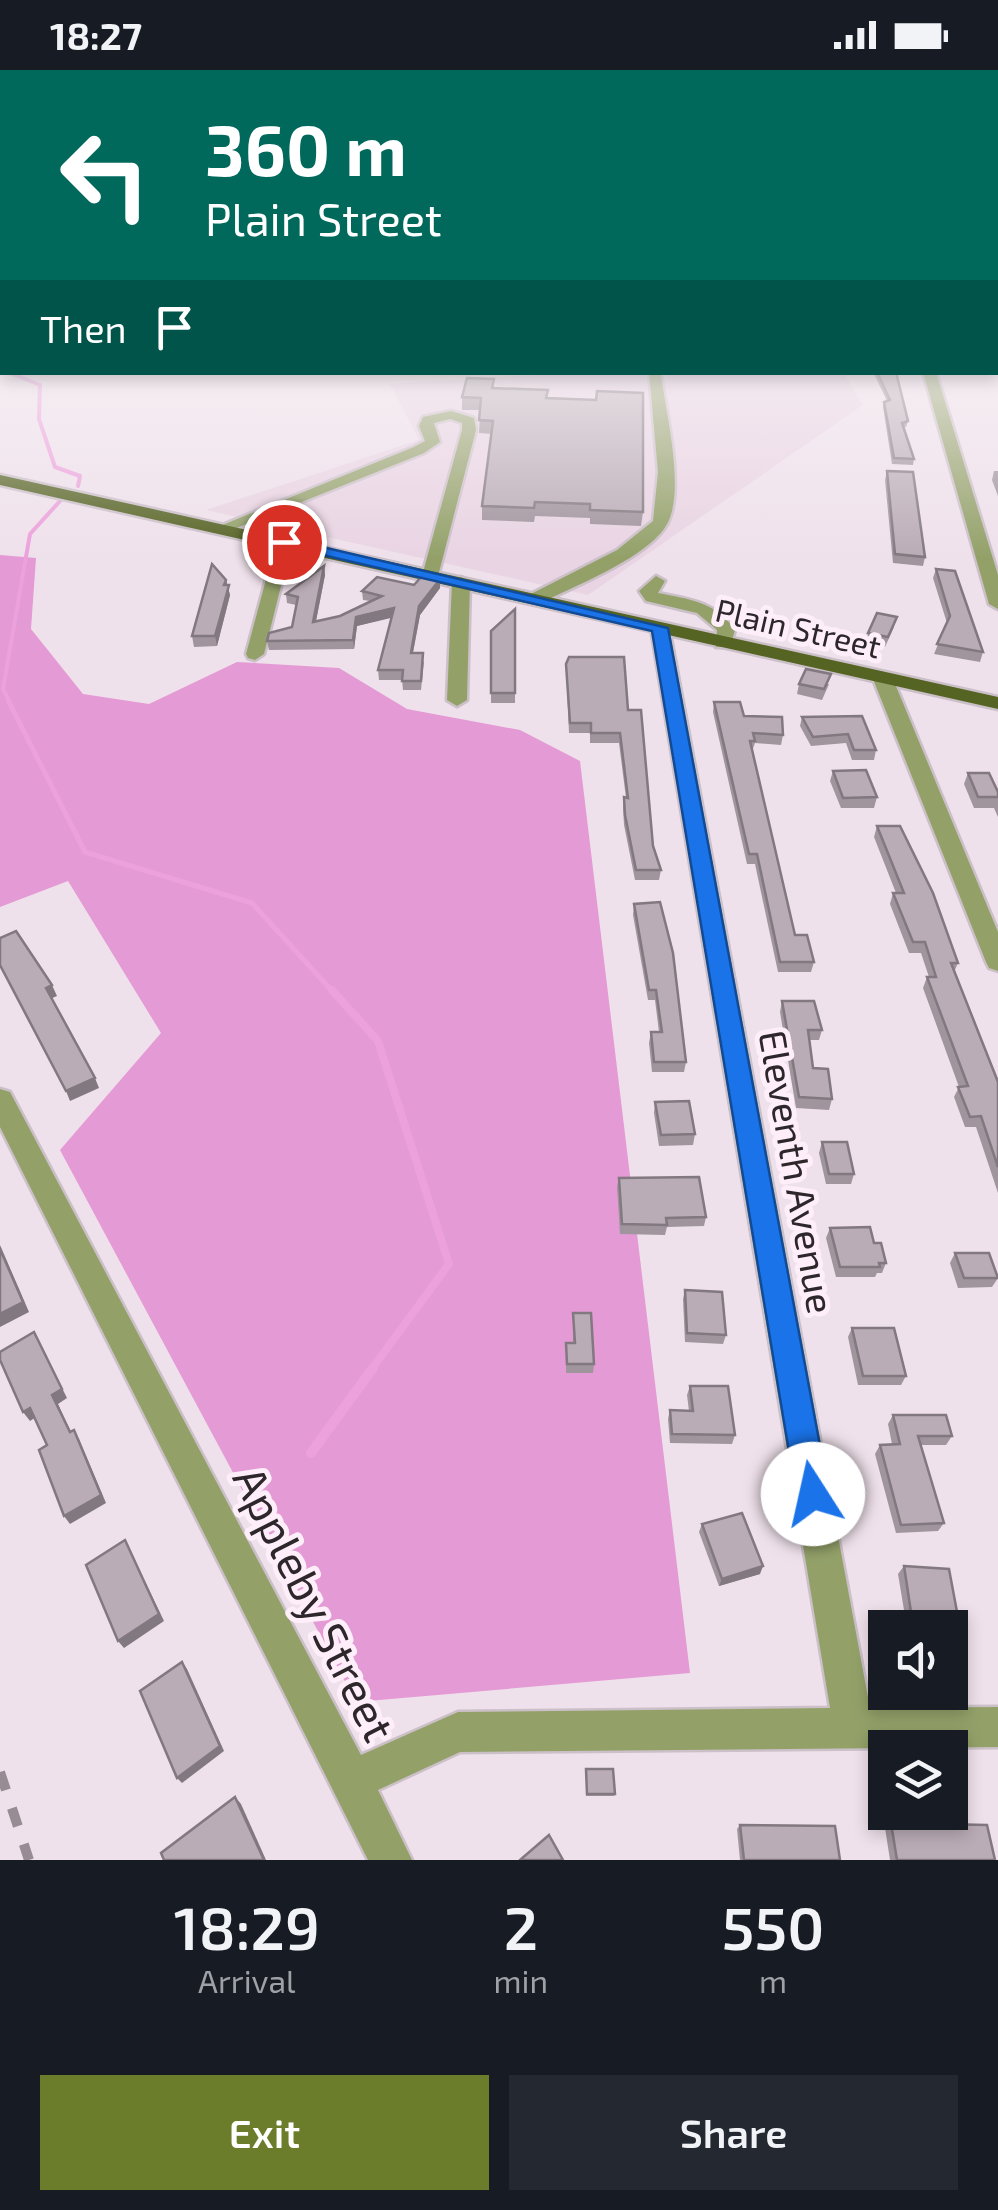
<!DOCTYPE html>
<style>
body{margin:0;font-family:"Exo 2",sans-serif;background:#242831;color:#f1f3f6;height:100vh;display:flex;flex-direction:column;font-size:38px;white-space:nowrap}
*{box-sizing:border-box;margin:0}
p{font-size:32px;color:#9ea1a6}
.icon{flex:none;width:55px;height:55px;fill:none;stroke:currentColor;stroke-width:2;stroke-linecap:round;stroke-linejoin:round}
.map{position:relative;height:1790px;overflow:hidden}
.side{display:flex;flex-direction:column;background:#171b24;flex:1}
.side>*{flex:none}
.hud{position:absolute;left:0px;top:0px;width:1000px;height:305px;box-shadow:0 5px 15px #0003;background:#00695c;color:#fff;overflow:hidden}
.fabs{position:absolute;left:868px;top:1540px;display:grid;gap:20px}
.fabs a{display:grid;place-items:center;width:100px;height:100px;border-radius:0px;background:#171b24;box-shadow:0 5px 15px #0003;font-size:50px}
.pin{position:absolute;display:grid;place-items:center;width:85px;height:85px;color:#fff;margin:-42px;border:5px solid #fff;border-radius:50%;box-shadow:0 2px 10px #0007}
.me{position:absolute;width:110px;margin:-55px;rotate:350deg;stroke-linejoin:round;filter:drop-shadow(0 0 8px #0008)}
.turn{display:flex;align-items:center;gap:35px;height:210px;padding:0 40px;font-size:45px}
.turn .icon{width:130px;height:130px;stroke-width:2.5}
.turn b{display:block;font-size:70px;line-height:85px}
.then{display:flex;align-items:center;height:95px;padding:0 40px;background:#0003;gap:20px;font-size:38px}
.eta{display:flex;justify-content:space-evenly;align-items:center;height:170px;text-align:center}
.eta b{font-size:60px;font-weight:600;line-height:70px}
.cta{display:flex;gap:20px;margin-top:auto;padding:20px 40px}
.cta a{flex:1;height:115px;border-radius:0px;background:#6b7c2b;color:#fff;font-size:40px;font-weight:600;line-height:115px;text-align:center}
.cta a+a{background:#242831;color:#f1f3f6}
.status{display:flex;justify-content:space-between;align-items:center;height:70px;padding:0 50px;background:#171b24;direction:ltr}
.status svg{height:28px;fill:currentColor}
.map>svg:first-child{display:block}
.built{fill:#e9d4e3}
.forest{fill:#e49ad4}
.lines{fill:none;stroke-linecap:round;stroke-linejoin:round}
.stream-far3{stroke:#eca1dc;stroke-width:4}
.stream-far2{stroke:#eca1dc;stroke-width:5}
.stream-far1{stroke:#eca1dc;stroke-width:8}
.stream{stroke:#eca1dc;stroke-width:10}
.minor-casing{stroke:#ccc0c8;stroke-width:5}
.major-casing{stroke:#ccc0c8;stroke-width:5}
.minor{fill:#93a169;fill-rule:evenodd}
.major{fill:#556323;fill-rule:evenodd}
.rail{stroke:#978c94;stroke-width:10;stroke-dasharray:19 19;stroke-linecap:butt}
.wall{fill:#a0949d}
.shaded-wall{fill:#82787f}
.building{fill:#baacb6;stroke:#82787f;stroke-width:2.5}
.route{fill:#1a73e8;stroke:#114b97;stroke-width:2.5}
.labels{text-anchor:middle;stroke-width:10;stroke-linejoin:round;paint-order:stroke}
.far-street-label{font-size:32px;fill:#2d272b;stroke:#fdeef9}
.street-label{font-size:38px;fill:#2d272b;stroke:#fdeef9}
.near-street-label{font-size:45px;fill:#2d272b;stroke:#fdeef9}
</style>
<div class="status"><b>18:27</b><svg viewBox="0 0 49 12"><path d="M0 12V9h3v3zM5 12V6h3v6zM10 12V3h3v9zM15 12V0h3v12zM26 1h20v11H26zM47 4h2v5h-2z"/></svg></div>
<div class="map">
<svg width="998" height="1790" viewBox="0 0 998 1790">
<rect width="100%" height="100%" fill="#efe1eb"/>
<polygon class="built" points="843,302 863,335 588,525 206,440 419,370 390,314 567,303"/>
<polygon class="forest" points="0,485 36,488 31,559 83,624 149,634 237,592 339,598 407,639 520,660 580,691 690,1603 356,1632 60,1080 161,963 68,811 0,837"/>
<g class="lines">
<g class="stream-far3">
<polyline points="8,302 40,315 39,349 55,397 80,406 78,416"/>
<polyline points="10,632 3,619 30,464 60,431"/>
</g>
<polyline class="stream-far2" points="8,630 85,782 252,833 334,923"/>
<polyline class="stream-far1" points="332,920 378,971 449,1194 371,1300"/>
<polyline class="stream" points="311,1383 373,1298"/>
<g class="minor-casing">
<g id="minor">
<path d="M649 302 661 305C666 342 684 415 669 450 655 485 574 516 541 533H529V525L617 480 653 451 658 402Z"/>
<polygon points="923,302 936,302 998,505 998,539 989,534"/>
<polygon points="451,341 474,348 476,360 437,510 422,506 462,360 462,353 450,349 434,353 440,372 424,383 229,461 215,458 414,377 425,371 419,356 423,347"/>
<polygon points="284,467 292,472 264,584 255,590 248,588 246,584 276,472"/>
<path d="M656 506 665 511 658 523C689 529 716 532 735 560L730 577H716L717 560 697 543 646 531 639 521Z"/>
<polygon points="461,507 470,512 467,630 457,636 447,630 452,512"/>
<polygon points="660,553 669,558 870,1638 998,1637 998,1677 460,1682 378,1720 412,1790 368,1790 0,1057 0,1019 10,1022 361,1685 458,1642 830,1638 651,558"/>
<polygon points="883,603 893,609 998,862 998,901 989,898 986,892 873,609"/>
</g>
</g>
<g class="major-casing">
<polygon id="major" points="0,405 998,627 998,639 0,415"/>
</g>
<use href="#minor" class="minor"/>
<use href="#major" class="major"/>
<polyline class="rail" points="0,1702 29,1790"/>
</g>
<g class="wall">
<polygon points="873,302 896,302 908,351 906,357 903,357 914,389 913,395 892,394 883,337 884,332 887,331"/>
<polygon points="494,309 494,318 547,328 643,442 641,456 590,454 590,448 535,446 534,452 482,450 482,436 492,364 479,363 480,340 462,340 462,327"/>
<polygon points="887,401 925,487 923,496 893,493 885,410"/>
<polygon points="994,401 998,401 998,426 992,410"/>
<polygon points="324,496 325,505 316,551 340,546 370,531 363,530 362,521 414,515 440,518 420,545 413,583 424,592 421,620 403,620 402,610 379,610 378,600 392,547 357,556 354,579 269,580 267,571 292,557 296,535 287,533 286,524"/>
<polygon points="936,499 983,582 980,592 934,584 947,553 933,508"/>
<polygon points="226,510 230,525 217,576 194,577 192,566"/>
<polygon points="515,539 515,633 491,633 491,561"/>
<polygon points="894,557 885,577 866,573 868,563"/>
<polygon points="566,594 628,640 653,776 661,800 659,810 635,810 624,755 623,737 624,727 626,728 619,673 590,673 590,663 569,663"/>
<polygon points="799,614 829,614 822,630 797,624"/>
<polygon points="714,632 783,665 781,675 755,673 752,681 795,865 814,892 811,902 778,902 755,794 747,794 713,642"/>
<polygon points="862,646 876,680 874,690 852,690 846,673 811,676 800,656 802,647"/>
<polygon points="833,701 877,727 874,738 841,738 830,711"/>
<polygon points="968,703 998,722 998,747 994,738 974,738 964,714"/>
<polygon points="877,756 958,893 954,902 998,1012 998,1123 976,1057 965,1057 954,1027 959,1017 923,918 927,907 929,907 921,883 909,883 890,834 893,823 896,823 874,767"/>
<polygon points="634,834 686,992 684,1002 652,1002 649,973 651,962 659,962 655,930 648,930 633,845"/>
<polygon points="782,931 822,960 819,970 810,970 813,998 832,1029 829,1040 796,1038 780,942"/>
<polygon points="655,1032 695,1064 693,1075 659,1076 654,1043"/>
<polygon points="822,1072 854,1104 851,1114 826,1114 819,1083"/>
<polygon points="619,1108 706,1147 704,1156 667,1157 665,1165 620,1164 617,1117"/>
<polygon points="830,1158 874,1173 886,1193 882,1203 877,1203 875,1207 836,1207 826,1168"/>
<polygon points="955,1183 998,1208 992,1217 958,1218 950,1193"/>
<polygon points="685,1220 726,1265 723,1274 685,1272 683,1229"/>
<polygon points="573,1243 594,1294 593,1303 566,1303 566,1273 573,1273"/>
<polygon points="852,1258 906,1306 901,1315 858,1315 848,1267"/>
<polygon points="690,1316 735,1365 732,1374 670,1373 668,1349 670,1340 689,1341 687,1325"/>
<polygon points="893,1345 952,1366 946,1375 921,1375 944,1453 938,1461 896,1463 875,1384 880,1375 892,1374 888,1354"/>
<polygon points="702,1454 760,1504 719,1516 699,1462"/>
<polygon points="904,1496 960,1558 953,1565 950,1565 950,1558 907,1558 898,1504"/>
<polygon points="586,1699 615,1724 614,1726 586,1726"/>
<polygon points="891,1753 995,1790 890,1790 885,1758"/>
<polygon points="740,1755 840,1790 740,1790 737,1759"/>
</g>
<g class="shaded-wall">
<polygon points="324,496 325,505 314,561 313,552"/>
<polygon points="440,509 440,518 420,545 411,592 411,583 419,536"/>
<polygon points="226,510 230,525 217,576 215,566"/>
<polygon points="394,538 395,547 357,556 354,579 353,570 356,547"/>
<polygon points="52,915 57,926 50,929 46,918"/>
<polygon points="95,1008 99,1018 70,1031 66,1021"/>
<polygon points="0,1175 29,1242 0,1257"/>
<polygon points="34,1262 67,1328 58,1334 75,1371 52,1325"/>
<polygon points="30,1338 36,1347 30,1351 23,1342"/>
<polygon points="74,1360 79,1369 106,1433 70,1454 64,1446"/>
<polygon points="125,1470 164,1551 124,1578 118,1571"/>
<polygon points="763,1496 760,1504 719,1516 722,1509"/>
<polygon points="182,1592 187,1599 224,1681 182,1713 177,1708"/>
<polygon points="235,1727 241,1734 266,1790 264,1790"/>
</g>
<g class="building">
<polygon points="877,302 896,302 908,351 902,353 914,389 894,388 884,332 890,330"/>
<polygon points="467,308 494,309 492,318 548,320 546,328 596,330 597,321 643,323 643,442 590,440 590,434 535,432 534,438 482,436 493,351 479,350 481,328 462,327"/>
<polygon points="887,401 913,402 925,487 895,484"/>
<polygon points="212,494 226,510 224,515 229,515 222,541 215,566 192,566"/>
<polygon points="324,496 313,552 340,546 382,526 362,521 377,507 414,515 423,505 440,509 419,536 411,583 423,583 421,611 402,611 403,600 378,600 394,538 356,547 353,570 267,571 269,563 292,557 298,527 286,524"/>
<polygon points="936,499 955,501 983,582 937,574 950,546"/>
<polygon points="515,539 515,623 491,623 491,561"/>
<polygon points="877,543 897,547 888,567 868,563"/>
<polygon points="569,587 624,587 628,640 641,640 653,776 661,800 636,800 625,745 624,727 628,728 620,663 591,663 591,653 570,653 566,594"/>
<polygon points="806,599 831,604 824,619 799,614"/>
<polygon points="714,632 740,632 744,646 782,647 783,665 753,663 755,671 750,671 795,865 807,865 814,892 780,892 757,784 749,784"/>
<polygon points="862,646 876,680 854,680 848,664 813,667 802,647"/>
<polygon points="866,700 877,727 843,728 833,701"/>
<polygon points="968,703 989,703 998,722 998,727 978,727"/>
<polygon points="877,756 900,756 933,823 958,893 951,893 998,1012 998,1097 981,1046 970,1047 958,1017 968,1016 927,907 936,907 925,872 913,872 893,823 904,823"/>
<polygon points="660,832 673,883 686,992 654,992 651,962 662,962 656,920 649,920 634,834"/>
<polygon points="16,861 52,915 46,918 95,1008 66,1021 0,895 0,868"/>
<polygon points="782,931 814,931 822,960 808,960 813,998 828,999 832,1029 799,1027"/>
<polygon points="689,1031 695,1064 661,1065 655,1032"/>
<polygon points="822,1072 847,1072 854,1104 829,1104"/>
<polygon points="699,1107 706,1147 666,1148 667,1155 622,1154 619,1108"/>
<polygon points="870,1157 874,1173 881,1173 886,1193 879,1193 880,1197 840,1197 830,1158"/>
<polygon points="0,1179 23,1232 0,1244"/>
<polygon points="955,1183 989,1183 998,1208 964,1208"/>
<polygon points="685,1220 722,1222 726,1265 687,1263"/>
<polygon points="573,1243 591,1243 594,1294 567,1294 566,1273 575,1273"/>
<polygon points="852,1258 894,1258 906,1306 863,1306"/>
<polygon points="34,1262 62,1319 52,1325 70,1362 74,1360 101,1425 64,1446 39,1380 47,1375 30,1338 23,1342 0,1290 0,1282"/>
<polygon points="690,1316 728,1316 735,1365 672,1364 670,1340 693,1341"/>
<polygon points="893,1345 946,1345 952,1366 918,1366 944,1453 901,1455 880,1375 900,1374"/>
<polygon points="742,1443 763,1496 722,1509 702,1454"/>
<polygon points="125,1470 159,1544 118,1571 86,1495"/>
<polygon points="904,1496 949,1499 960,1558 913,1555"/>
<polygon points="182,1592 220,1676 177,1708 140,1621"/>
<polygon points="586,1699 613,1699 615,1724 587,1724"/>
<polygon points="235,1727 264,1790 164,1790 161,1783"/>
<polygon points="891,1753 987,1755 995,1790 897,1790"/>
<polygon points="740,1755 835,1756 840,1790 744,1790"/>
<polygon points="549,1765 563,1790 520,1790"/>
</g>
<linearGradient id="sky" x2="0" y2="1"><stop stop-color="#a9ace3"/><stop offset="0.48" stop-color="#f8f2f6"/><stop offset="1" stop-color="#f8f2f6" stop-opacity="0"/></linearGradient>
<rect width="998" height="487" fill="url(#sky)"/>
<polygon class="route" points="284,468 668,558 829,1424 824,1435 813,1440 801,1435 796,1424 652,561 279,475 279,469"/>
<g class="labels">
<g class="far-street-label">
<text transform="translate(798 559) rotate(13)" y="11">Plain Street</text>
</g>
<g class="street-label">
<text transform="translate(796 1102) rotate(80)" y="13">Eleventh Avenue</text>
</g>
<g class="near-street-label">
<text transform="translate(314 1534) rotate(63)" y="16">Appleby Street</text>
</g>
</g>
</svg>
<div class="fabs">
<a><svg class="icon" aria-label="sound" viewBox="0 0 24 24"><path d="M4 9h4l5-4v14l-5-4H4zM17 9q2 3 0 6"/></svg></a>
<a><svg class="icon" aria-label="layers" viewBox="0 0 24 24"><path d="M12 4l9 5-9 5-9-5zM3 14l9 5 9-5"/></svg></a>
</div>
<div class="pin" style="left:284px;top:472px;background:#d93025"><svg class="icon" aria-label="arrive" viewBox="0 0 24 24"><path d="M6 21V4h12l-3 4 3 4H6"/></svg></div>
<svg class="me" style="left:813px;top:1424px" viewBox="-20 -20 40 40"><circle r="19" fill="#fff"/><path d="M0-13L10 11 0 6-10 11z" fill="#1a73e8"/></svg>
<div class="hud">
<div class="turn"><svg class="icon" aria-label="left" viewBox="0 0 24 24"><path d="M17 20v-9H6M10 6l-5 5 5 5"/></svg><div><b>360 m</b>Plain Street</div></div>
<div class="then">Then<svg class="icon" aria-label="arrive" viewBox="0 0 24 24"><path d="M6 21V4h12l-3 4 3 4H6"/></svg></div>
</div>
</div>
<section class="side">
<div class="eta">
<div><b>18:29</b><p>Arrival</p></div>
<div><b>2</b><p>min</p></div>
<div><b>550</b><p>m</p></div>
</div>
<div class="cta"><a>Exit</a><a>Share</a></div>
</section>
